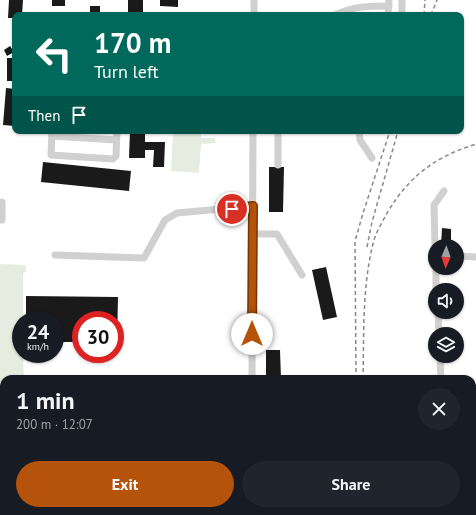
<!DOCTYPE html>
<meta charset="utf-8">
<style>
body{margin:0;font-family:"PT Sans",sans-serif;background:#20242c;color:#f1f3f6;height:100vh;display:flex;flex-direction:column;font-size:15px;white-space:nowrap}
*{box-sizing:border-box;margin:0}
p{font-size:13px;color:#9ea1a6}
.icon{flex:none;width:22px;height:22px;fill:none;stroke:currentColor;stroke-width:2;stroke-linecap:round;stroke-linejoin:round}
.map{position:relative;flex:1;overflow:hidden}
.side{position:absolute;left:0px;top:375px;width:476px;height:140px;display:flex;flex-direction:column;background:#171b24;border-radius:12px 12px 0 0;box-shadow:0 1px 3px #0004}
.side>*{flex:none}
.guide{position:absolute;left:12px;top:12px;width:452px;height:122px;border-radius:8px;box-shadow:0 1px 3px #0004;background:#00695c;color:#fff;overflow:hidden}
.needle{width:26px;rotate:182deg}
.fabs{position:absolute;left:428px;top:239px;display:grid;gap:8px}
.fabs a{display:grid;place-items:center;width:36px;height:36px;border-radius:50%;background:#171b24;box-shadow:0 1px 3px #0004;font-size:20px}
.speed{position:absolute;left:12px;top:311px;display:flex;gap:8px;font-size:20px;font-weight:700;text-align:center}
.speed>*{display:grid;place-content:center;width:52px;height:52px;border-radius:50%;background:#171b24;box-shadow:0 1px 3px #0004;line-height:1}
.speed small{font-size:10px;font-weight:400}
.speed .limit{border:6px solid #d22;background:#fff;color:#111}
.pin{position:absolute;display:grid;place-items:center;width:34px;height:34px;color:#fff;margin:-17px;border:2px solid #fff;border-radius:50%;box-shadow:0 1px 4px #0007}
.me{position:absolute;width:44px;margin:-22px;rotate:0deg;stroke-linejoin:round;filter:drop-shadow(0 0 3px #0008)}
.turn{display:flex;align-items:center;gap:14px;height:84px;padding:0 16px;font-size:18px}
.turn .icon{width:52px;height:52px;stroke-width:2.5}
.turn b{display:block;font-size:28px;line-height:34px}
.then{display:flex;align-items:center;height:38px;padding:0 16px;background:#0003;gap:8px;font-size:15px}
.round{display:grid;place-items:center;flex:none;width:42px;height:42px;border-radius:21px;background:#20242c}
.headline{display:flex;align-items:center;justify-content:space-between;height:68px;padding:0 16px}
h1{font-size:24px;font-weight:700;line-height:30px}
.button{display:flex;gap:8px;margin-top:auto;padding:8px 16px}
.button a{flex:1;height:46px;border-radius:24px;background:#b45309;color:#fff;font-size:16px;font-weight:700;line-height:46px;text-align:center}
.button a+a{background:#20242c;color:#f1f3f6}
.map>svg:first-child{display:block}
.green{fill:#e6ecdf}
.building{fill:#1a1a1a}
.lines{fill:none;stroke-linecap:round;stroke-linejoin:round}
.minor{stroke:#d0d0d0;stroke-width:7}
.rail{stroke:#888;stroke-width:1.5;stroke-dasharray:4 3;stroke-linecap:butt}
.route-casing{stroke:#753606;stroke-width:10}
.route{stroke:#b45309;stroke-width:7}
</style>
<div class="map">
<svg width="476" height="515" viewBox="0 0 476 515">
<rect width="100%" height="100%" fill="#fff"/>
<g class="green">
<polygon points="174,131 201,131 201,138 215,138 216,143 201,144 199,173 171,171 173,133"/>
<polygon points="0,264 26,265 26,272 23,273 23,320 21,320 21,354 23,354 24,379 4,379 4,511 64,511 66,515 0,515"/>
</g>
<g class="building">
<polygon points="9,0 23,0 22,15 15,15 15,18 8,18"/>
<rect x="52" y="0" width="13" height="6"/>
<rect x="128" y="0" width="15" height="15"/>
<polygon points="160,0 178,0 178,7 160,6"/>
<rect x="90" y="6" width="10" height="9"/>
<polygon points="10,46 14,52 7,56 4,50"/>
<polygon points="7,58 14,58 13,81 7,81"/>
<polygon points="6,88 15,89 15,126 3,125"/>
<polygon points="130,131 145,131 145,142 165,142 164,167 153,167 154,150 145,150 145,158 129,158"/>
<polygon points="43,162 131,171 129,191 41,182"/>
<polygon points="269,167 284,167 283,212 269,212"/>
<polygon points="442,228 451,229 451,246 441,246"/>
<polygon points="326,267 337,317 323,320 312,270"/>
<polygon points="26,296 118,297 117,343 115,343 115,320 81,320 81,342 55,342 55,320 26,320"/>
<polygon points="266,350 280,350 281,379 266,379"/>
</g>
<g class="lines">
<g class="minor">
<polyline points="254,15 254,0"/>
<path d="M335 15C353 6 369 6 389 6"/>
<polyline points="388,15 389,0"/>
<polyline points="402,15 402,0"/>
<polyline points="52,131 51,155 113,159 116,156 117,131"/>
<polyline points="359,131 360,140 372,158"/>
<polyline points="52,136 116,140"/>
<polyline points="278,165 278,131"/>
<polyline points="0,220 2,220 2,202"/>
<polyline points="253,234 277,234 302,275"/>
<polyline points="435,246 434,205 444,191"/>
<polyline points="55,255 144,258 165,220 177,213 253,206"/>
<polyline points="457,256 476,257"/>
<polyline points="436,268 436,290"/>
<polyline points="438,312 439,334"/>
<polyline points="440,356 441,379"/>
<polyline points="252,379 253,131"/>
<polyline points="251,515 251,511"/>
</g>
<g class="rail">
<polyline points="424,15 425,0"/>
<polyline points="431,15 437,0"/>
<polyline points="367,247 372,222 398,131"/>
<polyline points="356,379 355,241 364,210 390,131"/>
<path d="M363 379C364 333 362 285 374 240 377 230 383 221 387 213 410 175 435 157 476 144"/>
<polyline points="358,515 358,511"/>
</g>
</g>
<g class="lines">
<g class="route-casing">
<polyline id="route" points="232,209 253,206 252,334"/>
</g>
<use href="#route" class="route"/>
</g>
</svg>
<div class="fabs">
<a><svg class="needle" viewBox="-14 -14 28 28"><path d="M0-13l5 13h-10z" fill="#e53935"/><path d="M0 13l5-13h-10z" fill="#9ea1a6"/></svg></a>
<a><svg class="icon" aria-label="sound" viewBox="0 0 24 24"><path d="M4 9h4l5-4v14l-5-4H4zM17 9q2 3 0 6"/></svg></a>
<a><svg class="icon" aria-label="layers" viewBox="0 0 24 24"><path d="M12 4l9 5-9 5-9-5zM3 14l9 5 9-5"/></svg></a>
</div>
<div class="speed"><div>24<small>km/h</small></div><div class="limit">30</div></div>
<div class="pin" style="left:232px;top:209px;background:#d93025"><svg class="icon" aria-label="arrive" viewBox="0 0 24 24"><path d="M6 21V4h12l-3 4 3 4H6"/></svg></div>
<svg class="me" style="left:252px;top:334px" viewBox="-20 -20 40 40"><circle r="19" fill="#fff"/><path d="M0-13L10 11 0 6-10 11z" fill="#b45309"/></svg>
<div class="guide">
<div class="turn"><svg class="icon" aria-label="left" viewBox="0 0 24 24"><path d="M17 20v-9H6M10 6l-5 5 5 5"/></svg><div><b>170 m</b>Turn left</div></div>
<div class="then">Then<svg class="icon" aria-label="arrive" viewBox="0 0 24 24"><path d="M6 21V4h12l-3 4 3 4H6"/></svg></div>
</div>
<section class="side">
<div class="headline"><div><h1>1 min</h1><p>200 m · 12:07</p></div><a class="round"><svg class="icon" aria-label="close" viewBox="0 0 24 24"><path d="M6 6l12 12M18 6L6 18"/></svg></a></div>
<div class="button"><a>Exit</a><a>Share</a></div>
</section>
</div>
